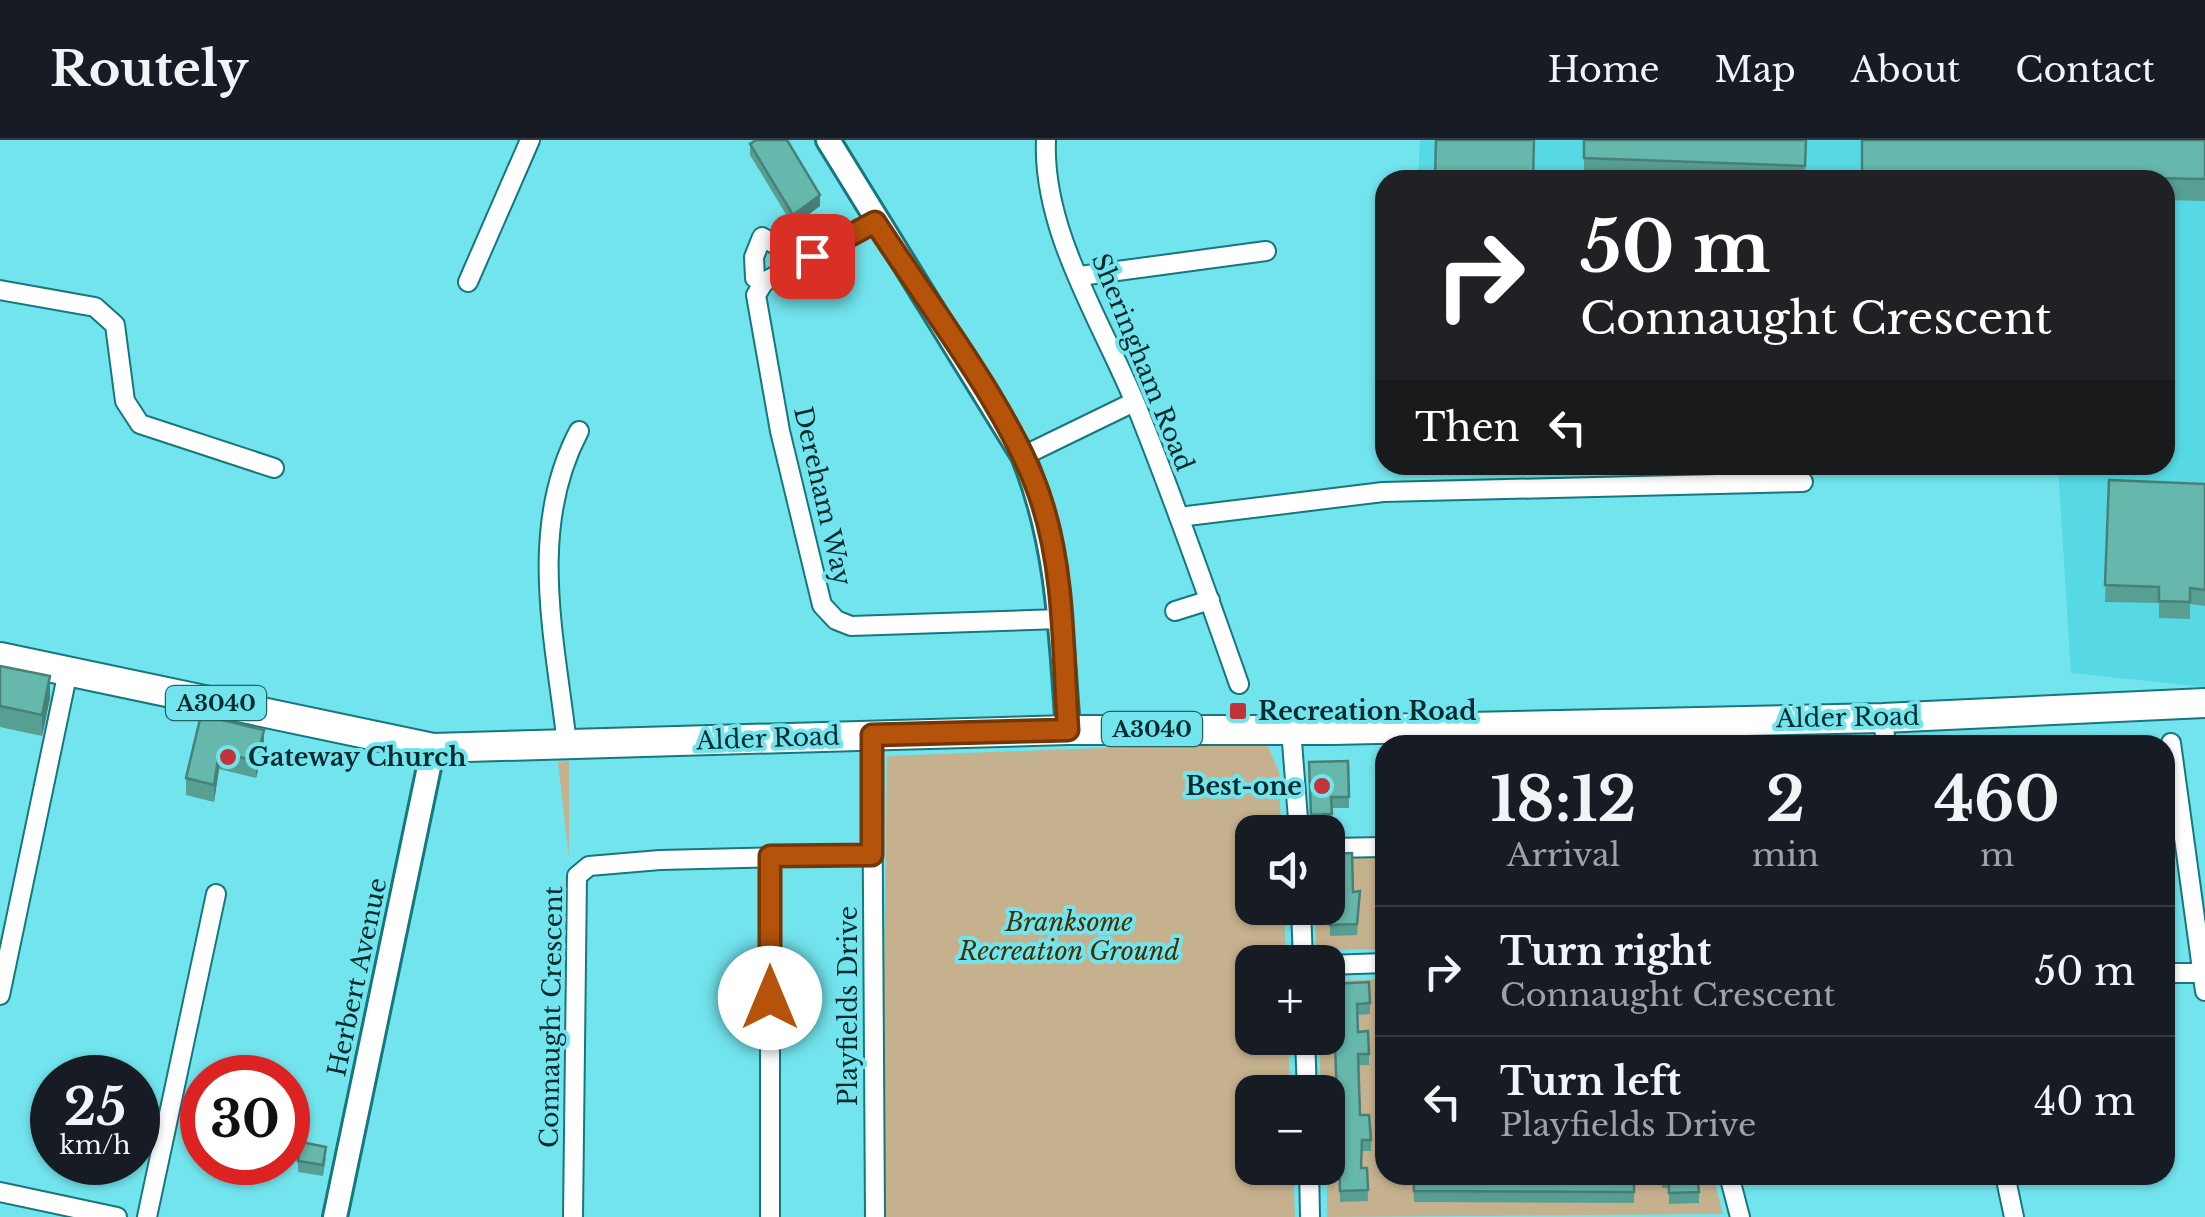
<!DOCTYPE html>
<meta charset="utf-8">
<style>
body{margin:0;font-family:"Libre Baskerville",serif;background:#20242c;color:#f1f3f6;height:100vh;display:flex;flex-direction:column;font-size:38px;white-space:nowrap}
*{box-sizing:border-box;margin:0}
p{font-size:32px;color:#9ea1a6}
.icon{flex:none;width:55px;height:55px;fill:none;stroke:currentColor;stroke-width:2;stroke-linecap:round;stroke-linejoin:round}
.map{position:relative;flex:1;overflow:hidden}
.side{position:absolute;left:1375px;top:595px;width:800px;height:450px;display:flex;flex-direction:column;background:#171b24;border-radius:30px;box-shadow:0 2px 8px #0004}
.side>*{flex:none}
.hud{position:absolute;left:1375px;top:30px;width:800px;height:305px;border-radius:30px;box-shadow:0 2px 8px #0004;background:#202124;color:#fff;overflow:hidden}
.tools{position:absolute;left:1235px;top:675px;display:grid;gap:20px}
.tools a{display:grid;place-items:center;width:110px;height:110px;border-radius:20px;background:#171b24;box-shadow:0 2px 8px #0004;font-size:50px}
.speed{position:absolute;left:30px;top:915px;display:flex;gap:20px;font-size:50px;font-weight:700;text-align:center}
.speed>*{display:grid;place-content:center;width:130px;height:130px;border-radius:50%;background:#171b24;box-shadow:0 2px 8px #0004;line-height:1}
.speed small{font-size:25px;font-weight:400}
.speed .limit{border:15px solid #d22;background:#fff;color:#111}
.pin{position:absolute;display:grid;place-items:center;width:85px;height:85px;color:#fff;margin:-42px;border-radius:20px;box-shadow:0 5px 15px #0006}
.me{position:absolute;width:110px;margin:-55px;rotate:0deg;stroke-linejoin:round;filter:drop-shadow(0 0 8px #0008)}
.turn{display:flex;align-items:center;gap:35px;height:210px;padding:0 40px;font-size:45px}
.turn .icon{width:130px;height:130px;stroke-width:2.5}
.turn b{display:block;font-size:70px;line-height:85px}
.then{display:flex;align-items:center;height:95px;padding:0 40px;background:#0003;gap:20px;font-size:38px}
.eta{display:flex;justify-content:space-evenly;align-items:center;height:170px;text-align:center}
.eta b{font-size:60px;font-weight:700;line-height:70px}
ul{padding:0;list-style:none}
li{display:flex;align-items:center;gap:30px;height:130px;padding:0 40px;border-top:2px solid #363941}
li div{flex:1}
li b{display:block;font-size:38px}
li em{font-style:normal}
header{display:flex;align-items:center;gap:60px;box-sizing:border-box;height:140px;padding:0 50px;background:#171b24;border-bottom:2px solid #363941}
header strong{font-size:48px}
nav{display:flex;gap:55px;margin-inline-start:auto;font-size:35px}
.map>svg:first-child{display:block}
.built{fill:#56d9e4}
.green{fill:#c5b18e}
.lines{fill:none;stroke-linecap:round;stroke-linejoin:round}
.minor-casing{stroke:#16777e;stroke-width:22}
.tertiary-casing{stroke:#16777e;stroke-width:28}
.primary-casing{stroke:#16777e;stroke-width:32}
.minor{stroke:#fff;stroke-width:18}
.tertiary{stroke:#fff;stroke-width:22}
.primary{stroke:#fff;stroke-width:28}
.wall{fill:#579e93}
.shaded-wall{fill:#478178}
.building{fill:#65b8ab;stroke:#478178;stroke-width:2.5}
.route-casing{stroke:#753606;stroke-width:25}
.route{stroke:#b45309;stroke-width:18}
.poi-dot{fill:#c3333c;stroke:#72e4ed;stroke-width:4}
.labels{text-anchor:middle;stroke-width:8;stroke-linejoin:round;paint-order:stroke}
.shield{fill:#72e4ed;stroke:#246266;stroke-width:2.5}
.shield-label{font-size:22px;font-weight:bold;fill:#032a2c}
.street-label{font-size:25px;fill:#032a2c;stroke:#72e4ed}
.poi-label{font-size:25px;font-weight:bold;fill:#032a2c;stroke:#72e4ed;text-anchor:start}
.park-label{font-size:25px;font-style:italic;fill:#442f00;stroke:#72e4ed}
</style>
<header>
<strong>Routely</strong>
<nav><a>Home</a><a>Map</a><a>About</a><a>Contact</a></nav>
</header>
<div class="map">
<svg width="2205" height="1077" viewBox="0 0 2205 1077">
<rect width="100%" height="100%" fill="#72e4ed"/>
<polygon class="built" points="1420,0 2205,0 2205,547 2071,533 2058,325 2165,325 2165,40 1418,40"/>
<g class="green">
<polygon points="1182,605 1268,606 1279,632 1281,692 1252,692 1252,768 1284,768 1286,822 1252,822 1252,898 1288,898 1290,952 1252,952 1252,1028 1293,1028 1295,1077 881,1077 887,616"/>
<polygon points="569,621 569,717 558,622"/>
<polygon points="1385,712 1385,809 1316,810 1315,768 1328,768 1328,713"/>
<polygon points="1385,839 1385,1035 1713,1035 1723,1074 1327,1077 1328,952 1321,952 1319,898 1328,898 1328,841"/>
</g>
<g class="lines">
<g class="minor-casing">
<g id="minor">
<path d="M1046 0C1042 91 1102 182 1136 265 1173 357 1206 450 1239 544"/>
<polyline points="875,82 764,142 756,155 780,291 822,465 836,480 851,486 1060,479"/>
<polyline points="1080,136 1266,111"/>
<polyline points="468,142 530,0"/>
<polyline points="764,142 755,138 754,117 762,97 778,106 792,127"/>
<polyline points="0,150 95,167 115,185 125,261 140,284 274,328"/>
<polyline points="1023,316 1134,262"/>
<polyline points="1179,377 1383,352 1803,342"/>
<polyline points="1175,471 1210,460"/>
<polyline points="1883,578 1886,605"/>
<polyline points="1291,589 1299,692"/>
<polyline points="872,595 875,1077"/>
<polyline points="2171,603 2205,851"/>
<path d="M567 604C555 499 527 389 579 291"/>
<polyline points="1328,708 1385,707"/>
<polyline points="770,716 770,1077"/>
<polyline points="1301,768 1303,822"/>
<polyline points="1328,825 1385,823"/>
<polyline points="2165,833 2199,833"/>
<polyline points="0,855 68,531"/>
<polyline points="1305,898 1307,952"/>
<polyline points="1309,1028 1310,1077"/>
<polyline points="1729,1035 1740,1077"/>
<polyline points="2005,1035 2014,1077"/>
<polyline points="0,1052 117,1077"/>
<polyline points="147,1077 216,754"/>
<polyline points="573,1077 577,736 589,726 660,720 872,715"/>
</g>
</g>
<g class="tertiary-casing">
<g id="tertiary">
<path d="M828 0 1023 316C1059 404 1061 496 1068 590"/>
<polyline points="335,1077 433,608"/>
</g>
</g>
<g class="primary-casing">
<polyline id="primary" points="0,517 433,608 1068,590 1332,590 1883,578 2205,563"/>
</g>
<use href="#minor" class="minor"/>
<use href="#tertiary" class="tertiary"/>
<use href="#primary" class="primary"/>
</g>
<g class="wall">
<polygon points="1584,0 1806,0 1805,40 1584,39"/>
<polygon points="1862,0 2205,0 2205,61 2165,60 2165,40 1862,40"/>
<polygon points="750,4 820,66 793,86 750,15"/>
<polygon points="2109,340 2205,344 2205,466 2190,464 2190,479 2159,478 2159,463 2105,462"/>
<polygon points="0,526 50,558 42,596 0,587"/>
<polygon points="201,575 264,606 256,638 219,629 214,662 186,655 186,638"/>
<polygon points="1348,621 1349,668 1331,668 1332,686 1311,686 1309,622"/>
<polygon points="1328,714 1360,762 1357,795 1330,796"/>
<polygon points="1369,842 1370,874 1358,875 1358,892 1369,914 1369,925 1358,925 1360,975 1371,1000 1371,1011 1362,1011 1361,1028 1367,1028 1368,1061 1340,1062 1333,844"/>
<polygon points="326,1018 323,1036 298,1032 298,1021"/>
<polygon points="1413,1035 1634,1035 1634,1063 1414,1062"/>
<polygon points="1662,1035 1699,1052 1699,1063 1669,1064 1669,1048 1662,1048"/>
</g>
<g class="shaded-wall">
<polygon points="820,55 820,66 793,86 793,75"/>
<polygon points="50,536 50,558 42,596 42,575"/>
<polygon points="264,590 264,606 256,638 256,621"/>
<polygon points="219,612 219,629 214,662 214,645"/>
</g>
<g class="building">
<polygon points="756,0 787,0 820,55 793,75 750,4"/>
<polygon points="1436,0 1534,0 1533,40 1435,40"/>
<polygon points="1584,0 1806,0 1805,26 1584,18"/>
<polygon points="1862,0 2205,0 2205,39 1862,33"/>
<polygon points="2109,340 2205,344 2205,450 2190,448 2190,462 2159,461 2159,447 2105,445"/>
<polygon points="0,526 50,536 42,575 0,566"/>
<polygon points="201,575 264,590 256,621 219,612 214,645 186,638"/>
<polygon points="1348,621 1349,657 1331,657 1332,674 1311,675 1309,622"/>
<polygon points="1352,713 1353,752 1360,751 1357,784 1330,785 1328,714"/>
<polygon points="1369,842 1370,863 1357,864 1358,892 1368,891 1369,914 1358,914 1360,975 1369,975 1371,1000 1362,1000 1361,1028 1367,1028 1368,1050 1340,1051 1333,844"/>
<polygon points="301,1002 326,1007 323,1025 298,1021"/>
<polygon points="1414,1035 1634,1035 1634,1052 1414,1051"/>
<polygon points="1662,1035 1697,1035 1699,1052 1669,1053 1669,1037 1662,1037"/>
</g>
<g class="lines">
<g class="route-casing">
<path id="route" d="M770 858V716L872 715V595L1068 590C1063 516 1065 434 1042 363 1015 275 926 162 875 82L812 116"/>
</g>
<use href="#route" class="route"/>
</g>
<g class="poi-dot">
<rect x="1228" y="561" width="20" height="20" rx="5"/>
<circle cx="228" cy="617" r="10"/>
<circle cx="1322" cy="646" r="10"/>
</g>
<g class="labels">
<g class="shield">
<rect x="166" y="546" width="100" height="34" rx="8"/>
<rect x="1102" y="572" width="100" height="34" rx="8"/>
</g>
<g class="shield-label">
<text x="216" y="571">A3040</text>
<text x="1152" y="597">A3040</text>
</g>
<g class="street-label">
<text transform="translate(1143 222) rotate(68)" y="9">Sheringham Road</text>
<text transform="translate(823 356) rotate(77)" y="9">Dereham Way</text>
<text transform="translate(1848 577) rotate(-1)" y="9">Alder Road</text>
<text transform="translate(768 598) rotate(-2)" y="9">Alder Road</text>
<text transform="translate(357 837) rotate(-78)" y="9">Herbert Avenue</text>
<text transform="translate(848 866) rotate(-90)" y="9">Playfields Drive</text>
<text transform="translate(551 877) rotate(-89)" y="9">Connaught Crescent</text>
</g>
<g class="poi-label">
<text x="1258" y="580">Recreation Road</text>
<text x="248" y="626">Gateway Church</text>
<text x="1302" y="655" text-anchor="end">Best-one</text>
</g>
<g class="park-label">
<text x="1069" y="791">Branksome<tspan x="1069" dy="29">Recreation Ground</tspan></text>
</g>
</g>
</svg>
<div class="tools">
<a><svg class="icon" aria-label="sound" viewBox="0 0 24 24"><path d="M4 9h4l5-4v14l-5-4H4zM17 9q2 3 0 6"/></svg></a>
<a>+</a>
<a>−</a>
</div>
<div class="speed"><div>25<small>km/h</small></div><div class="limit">30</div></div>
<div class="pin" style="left:812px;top:116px;background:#d93025"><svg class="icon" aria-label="arrive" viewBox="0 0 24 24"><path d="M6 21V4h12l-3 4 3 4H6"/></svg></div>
<svg class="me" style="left:770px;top:858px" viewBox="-20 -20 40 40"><circle r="19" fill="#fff"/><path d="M0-13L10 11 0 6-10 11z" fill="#b45309"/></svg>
<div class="hud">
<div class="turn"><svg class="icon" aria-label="right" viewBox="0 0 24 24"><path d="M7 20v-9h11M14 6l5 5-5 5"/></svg><div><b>50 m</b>Connaught Crescent</div></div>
<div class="then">Then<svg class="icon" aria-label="left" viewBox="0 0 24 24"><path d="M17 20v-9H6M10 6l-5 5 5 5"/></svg></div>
</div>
<section class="side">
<div class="eta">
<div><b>18:12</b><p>Arrival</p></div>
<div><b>2</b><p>min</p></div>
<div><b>460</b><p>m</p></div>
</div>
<ul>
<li><svg class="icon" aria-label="right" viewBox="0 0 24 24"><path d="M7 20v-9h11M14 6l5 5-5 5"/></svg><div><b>Turn right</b><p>Connaught Crescent</p></div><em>50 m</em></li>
<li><svg class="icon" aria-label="left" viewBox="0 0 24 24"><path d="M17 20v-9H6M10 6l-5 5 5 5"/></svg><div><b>Turn left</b><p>Playfields Drive</p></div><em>40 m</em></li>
</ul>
</section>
</div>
